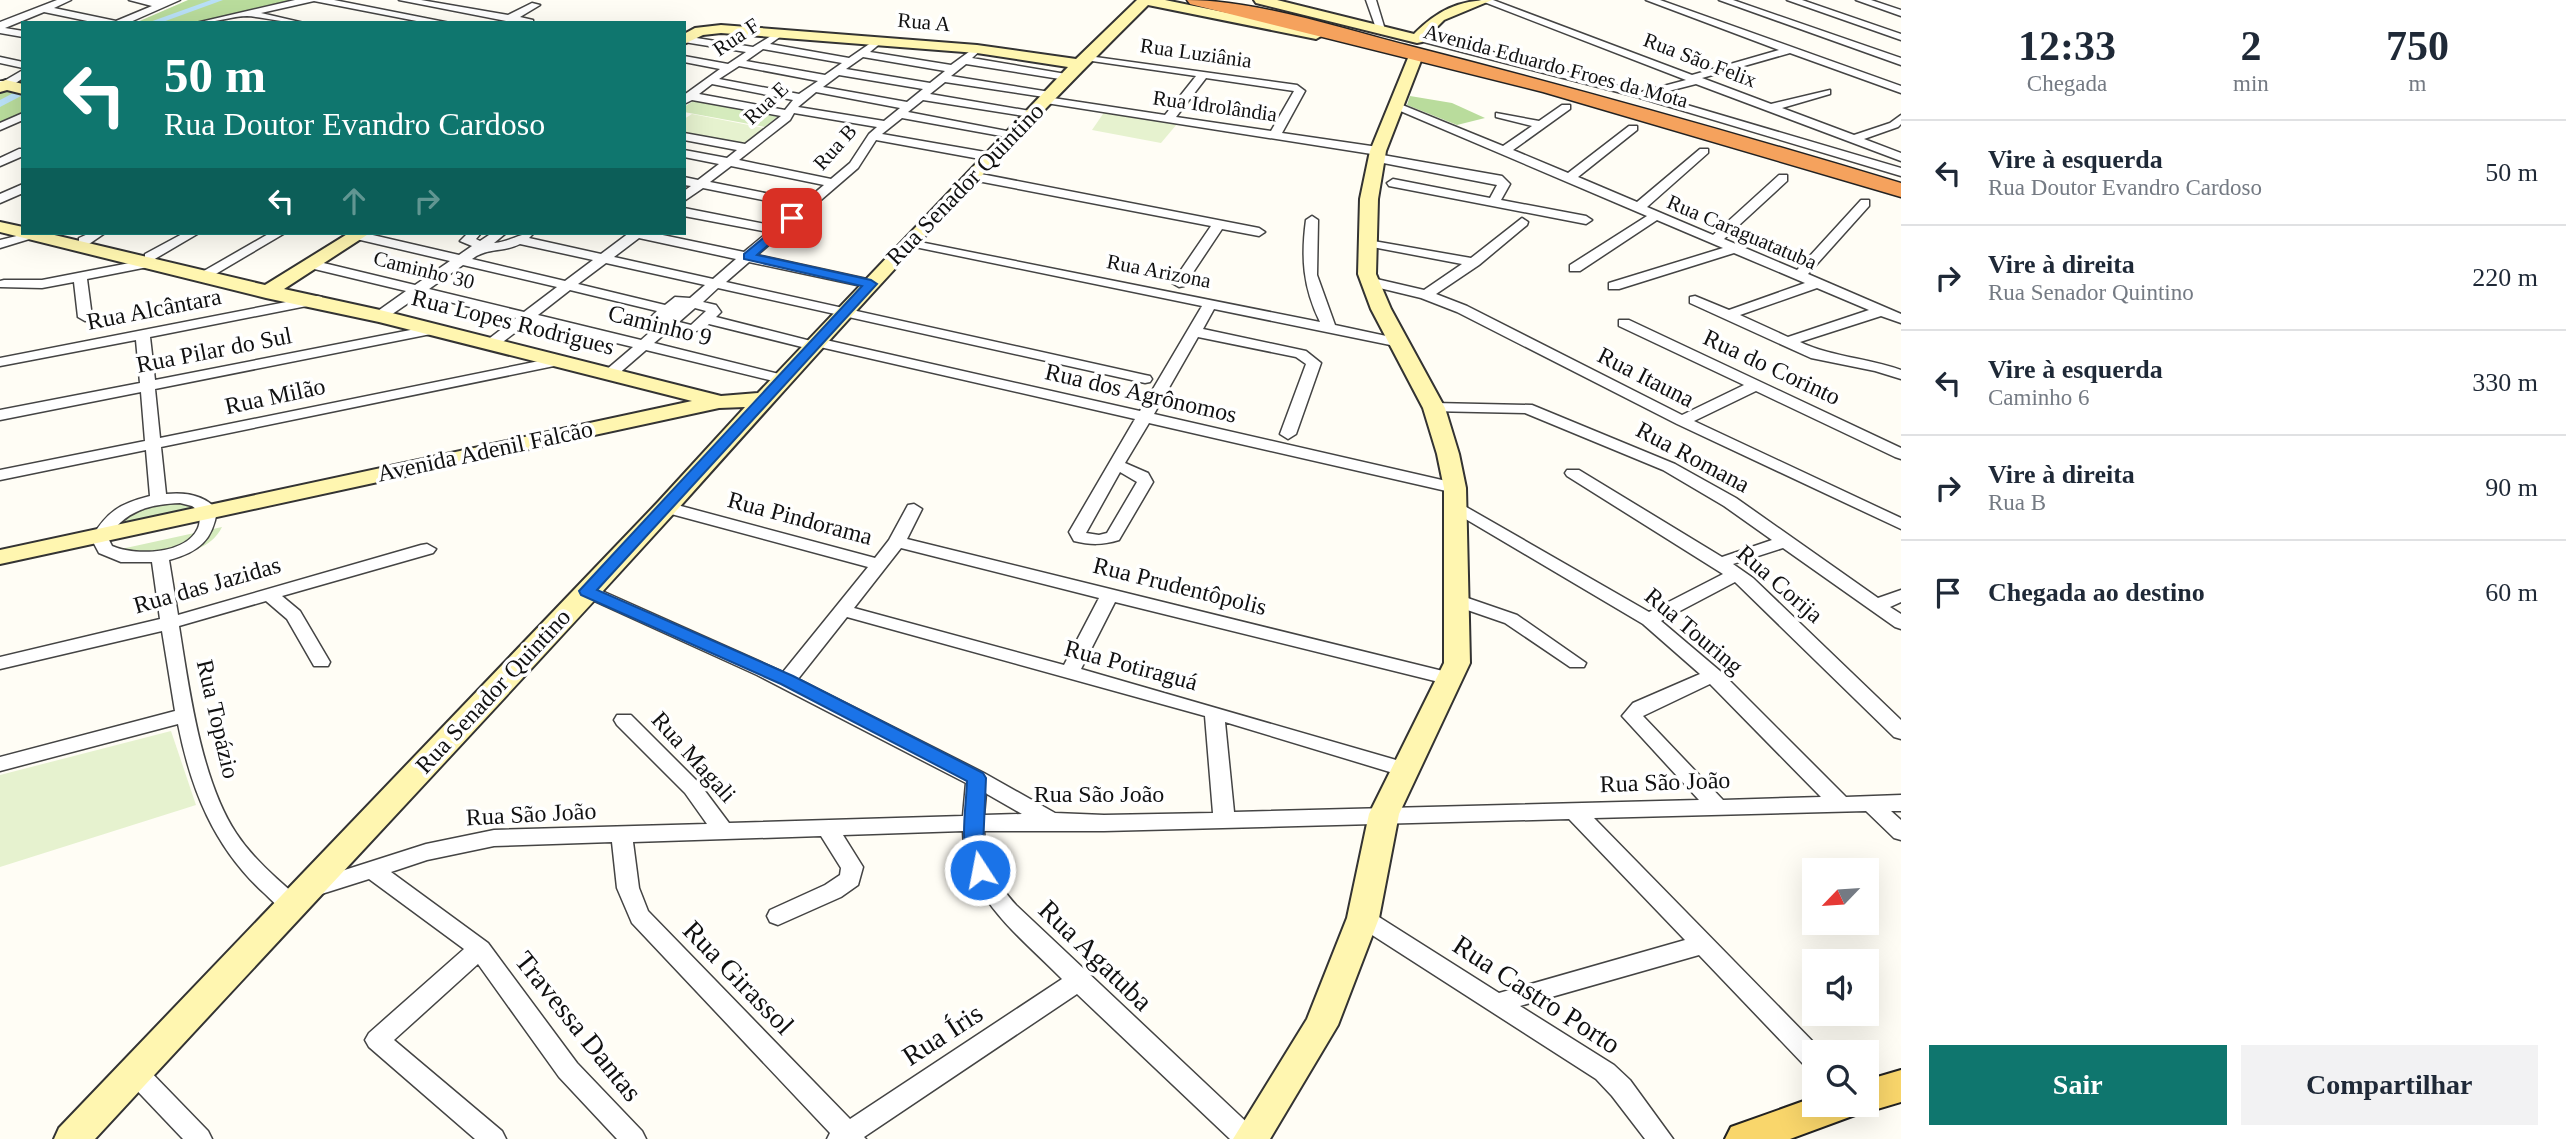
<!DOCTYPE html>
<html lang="pt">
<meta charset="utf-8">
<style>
body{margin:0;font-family:Georgia,serif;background:#f2f2f3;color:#1f2937;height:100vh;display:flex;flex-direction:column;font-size:26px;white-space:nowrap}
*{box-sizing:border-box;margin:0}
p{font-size:23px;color:#747a83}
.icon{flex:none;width:38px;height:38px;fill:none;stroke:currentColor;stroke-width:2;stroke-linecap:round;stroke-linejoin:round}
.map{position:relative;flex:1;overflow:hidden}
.drawer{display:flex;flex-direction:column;background:#fff;width:665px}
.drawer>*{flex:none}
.guide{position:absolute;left:21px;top:21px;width:665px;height:214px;border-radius:0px;box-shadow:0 7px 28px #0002;background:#0f766e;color:#fff;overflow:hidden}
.needle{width:46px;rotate:245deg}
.fabs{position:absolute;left:1802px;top:858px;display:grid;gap:14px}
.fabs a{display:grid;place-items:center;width:77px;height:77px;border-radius:0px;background:#fff;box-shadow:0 7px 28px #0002;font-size:35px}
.pin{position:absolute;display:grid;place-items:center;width:60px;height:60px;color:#fff;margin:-30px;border-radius:14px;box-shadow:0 4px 10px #0006}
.me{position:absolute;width:77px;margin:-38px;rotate:349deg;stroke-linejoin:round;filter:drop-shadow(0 0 5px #0008)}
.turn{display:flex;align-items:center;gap:24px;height:147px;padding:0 28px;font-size:32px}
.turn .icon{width:91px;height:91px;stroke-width:2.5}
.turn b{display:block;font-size:49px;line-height:60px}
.lanes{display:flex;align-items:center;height:66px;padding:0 28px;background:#0003;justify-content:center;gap:35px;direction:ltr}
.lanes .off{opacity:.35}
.eta{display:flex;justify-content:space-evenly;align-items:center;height:119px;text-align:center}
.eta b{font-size:42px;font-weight:800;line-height:49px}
.cta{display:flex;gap:14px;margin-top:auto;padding:14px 28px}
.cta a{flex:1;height:80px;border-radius:0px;background:#0f766e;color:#fff;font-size:28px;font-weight:800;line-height:80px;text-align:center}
.cta a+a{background:#f2f2f3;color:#1f2937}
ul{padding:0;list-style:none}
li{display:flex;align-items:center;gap:21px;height:105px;padding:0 28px;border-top:2px solid #e0e1e3}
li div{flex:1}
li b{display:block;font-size:26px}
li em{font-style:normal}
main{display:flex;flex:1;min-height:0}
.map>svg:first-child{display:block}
.green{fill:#d5ebbd}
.forest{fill:#b9dc9c}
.pitch{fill:#e6f2cf}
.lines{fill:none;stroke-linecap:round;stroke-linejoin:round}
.canal{fill:#b9e0f7;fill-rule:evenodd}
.street-casing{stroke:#444;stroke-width:3}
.secondary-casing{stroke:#333;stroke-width:4}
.primary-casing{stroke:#222;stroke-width:4}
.highway-casing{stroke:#222;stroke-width:3}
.street{fill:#fff;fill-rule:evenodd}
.secondary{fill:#fff6b0;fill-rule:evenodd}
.primary{fill:#f9d66b;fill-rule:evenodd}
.highway{fill:#f5a25d;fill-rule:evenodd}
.route{fill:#1a73e8;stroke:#114b97;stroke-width:2}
.labels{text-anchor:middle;stroke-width:7;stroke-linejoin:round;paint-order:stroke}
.far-street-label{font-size:21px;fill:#111;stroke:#fff}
.street-label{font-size:24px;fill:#111;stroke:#fff}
.near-street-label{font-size:28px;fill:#111;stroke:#fff}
</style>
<main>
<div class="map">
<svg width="1901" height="1139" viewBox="0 0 1901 1139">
<rect width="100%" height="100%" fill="#fffdf5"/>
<g class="green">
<polygon points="695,100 779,115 765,127 684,112 684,107"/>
<polygon points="202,501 218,506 107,530 135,510 161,503"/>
<path d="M222 527C203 565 146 552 112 551Z"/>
</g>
<g class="forest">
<polygon points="188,0 305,0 200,23 135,23"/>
<polygon points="23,72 23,117 10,123 0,122 0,87"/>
<polygon points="1410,96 1452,103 1485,118 1457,125 1407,105"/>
</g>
<g class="pitch">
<polygon points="1105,111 1177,124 1161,143 1092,130"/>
<polygon points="692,114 764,128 744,143 684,132 684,119"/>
<polygon points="171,731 196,805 0,867 0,775"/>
</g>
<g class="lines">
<g class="canal">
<polygon points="211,0 223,0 160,23 147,23"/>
<polygon points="19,90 23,90 23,95 0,107 0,100"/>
</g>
<g class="street-casing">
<g id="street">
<polygon points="57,0 71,0 54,8 116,21 152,6 129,0 180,0 128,23 97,23 44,12 5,28 23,31 23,37 0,33 0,22"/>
<path d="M295 0H334L450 23H427L314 1 261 13 304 23C283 23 264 17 247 16 233 16 214 23 196 23Z"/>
<polygon points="399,0 421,0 508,15 532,3 540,5 520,17 533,20 533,23 516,23"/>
<polygon points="1366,0 1376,0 1386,33 1377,31"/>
<polygon points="1479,0 1493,0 1692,75 1779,50 1646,0 1660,0 1901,86 1901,93 1790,53 1702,78 1771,104 1830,90 1830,94 1782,108 1854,135 1890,123 1901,115 1901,124 1898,127 1864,139 1901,153 1901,161 1696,84 1653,95 1901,168 1901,176 1637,97 1412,39 1417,36 1463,44 1641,92 1686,80"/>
<polygon points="1719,0 1733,0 1901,58 1901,65"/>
<polygon points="1787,0 1802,0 1901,34 1901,40"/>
<polygon points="1856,0 1871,0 1901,10 1901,16"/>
<path d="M779 31 784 34 770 44 849 58 878 38 883 41 870 52 951 65 977 46 982 49 972 58 1066 74 1071 77 1066 80 966 64 951 76 1050 92 1056 95 1053 98 1165 115 1196 76 1085 60 1081 59V55L1297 85 1305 91 1282 133 1378 147 1384 151 1378 155 1046 103 1040 100 1044 97 945 82 930 94 1030 111 1036 114 1030 117 923 100 908 112 1012 132 1018 135 1012 138 902 118 882 134 991 153 997 157 991 161 876 140 858 168 757 255 876 281V287L871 288 749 262 726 282 1145 375 1150 376 1152 379 1150 382 1145 383 718 288 703 302 716 305 721 312 716 317 811 341 817 338 1140 411 1202 306 910 246 905 245V239L1320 322C1303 287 1301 258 1306 220L1312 216 1318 220 1317 275 1335 325 1405 340 1407 343 1405 346 1400 347 1214 309 1203 329 1306 351 1321 363 1296 434 1288 439 1280 434 1306 364 1296 357 1198 337 1154 414 1455 483 1463 488 1455 493 1149 423 1125 463 1148 473 1153 482 1119 540C1102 545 1091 545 1074 541L1069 532 1135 419 820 347 814 350 709 324C696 335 687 332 672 328L654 343 787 376 789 379 787 382 782 383 646 350 616 376 611 377 604 373 606 370 633 347 529 322 496 347H486L484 344 486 341 516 318 420 295 385 319H375V313L406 291 306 267 304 264 311 260 415 285 450 261 352 238V233H364L459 255 472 246 460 241 468 233H481L476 239 480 241 492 233H506L494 243C510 242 519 233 534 233L529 238 601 254 629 233H653L744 252 768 232 684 216V208L775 226 797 207 703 188 684 201V191L691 186 684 185V177L698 180 719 164 684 157V150L727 158 737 150 684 140V133L745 144 781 116 692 100 684 104V95L720 69 684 62V56L728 64 746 52 684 42V36L753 47ZM763 49 842 63 825 75 746 61ZM863 57 945 71 930 83 846 69ZM739 66 818 81 799 94 719 79ZM839 75 923 89 907 102 823 87ZM1206 78 1294 91 1271 131 1176 117ZM712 84 793 100 785 110 699 94ZM816 92 900 108 884 121 798 107ZM794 113 877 127 869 134 850 163 831 179 739 160 790 120ZM731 166 824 185 805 201 710 182ZM639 238 736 259 713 279 614 257ZM520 244 593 260 565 281 472 259C488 247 502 253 520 244ZM606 263 705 285 690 298 675 297 665 305 578 284ZM463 265 557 287 524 312 429 289ZM570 290 657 311 648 320 658 325 641 340 538 315ZM695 308 706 311 691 325 679 322ZM1120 472 1137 482 1107 533 1099 535 1086 533Z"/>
<polygon points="0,57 23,62 23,68 0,63"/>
<polygon points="23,70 23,78 10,87 0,87 0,81 4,81"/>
<path d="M1395 102 1503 146 1532 126 1496 117V113L1539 121 1562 105H1570V109L1513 150 1568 173 1629 126H1637V130L1578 177 1637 202 1700 149H1708V153L1647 207 1713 235 1779 175H1787V181L1724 239 1797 270 1861 200H1869V206L1808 274 1901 314V323L1881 316 1800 342C1832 357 1868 358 1901 370V379L1875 371 1811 358 1690 303V297L1695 296 1729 310 1805 283 1734 253 1619 289H1609V283L1723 248 1657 220 1580 271H1570V265L1647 216 1391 107V103ZM1817 288 1869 310 1788 337 1740 315Z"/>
<polygon points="23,113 23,120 0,130 0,123"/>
<polygon points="19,149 23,149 23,156 0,166 0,158"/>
<polygon points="1377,154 1502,176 1510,184 1501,200 1586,216 1592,220 1586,224 1389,186 1387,183 1393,179 1490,198 1497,185 1373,161 1371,158"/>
<polygon points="971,172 1259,228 1265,232 1259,236 1222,229 1184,286 1179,287 1172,283 1211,226 967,179 967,173"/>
<polygon points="23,184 23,193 0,203 0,194"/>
<polygon points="1522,218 1528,222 1527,225 1479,265 1436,294 1467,306 1682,415 1744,385 1619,326 1619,320 1629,320 1901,448 1901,459 1895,457 1756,391 1694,421 1901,518 1901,529 1677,424 1457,312 1421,298 1363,284 1361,281 1368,277 1424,290 1462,264 1367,246 1362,245 1362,239 1471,258"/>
<polygon points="29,233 49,233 0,248 0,240"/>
<polygon points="90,233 105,233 89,244 79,244 79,238"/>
<polygon points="184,233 199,233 153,260 153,266 87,279 92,317 90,320 85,321 78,317 74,282 42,288 0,287 0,281 4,280 42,280 145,260 145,254"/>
<polygon points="270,233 285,233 214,275 209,276 202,272"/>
<path d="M317 296 322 297V303L150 337 155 380 436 325 443 329 436 333 155 389 160 438 559 357 566 361 559 365 161 447 166 494C185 492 205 495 217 510 213 540 199 552 169 560L178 615 421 545 427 544 436 549 433 553 282 596 300 611 330 662 328 666H314L287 619 266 601 179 626C189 689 201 780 236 833 253 859 277 879 300 899L303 905 300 911C284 916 275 903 264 893 214 847 191 790 178 724L0 771V757L175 711 162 631 0 669V657L160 619 152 562H121L99 553 91 538C108 511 119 504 150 496L146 450 0 480V470L145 441 141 392 0 420V410L140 383 136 340 0 366V358ZM180 503 192 506 200 512C200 516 200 524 198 528 186 555 135 556 112 546L108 538C124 511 150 504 180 503Z"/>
<path d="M1434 403 1532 405 1675 464 1736 498 1878 598 1901 590V602L1890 607 1901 614V629L1895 627 1783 548 1733 564 1753 578 1901 720V739L1894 737 1735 582 1661 621 1720 671 1846 797 1901 795V811H1891L1901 820V840L1894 838 1866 811 1594 818 1823 1052H1815V1070L1806 1067 1699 955 1520 1006 1614 1065 1630 1080 1673 1139H1645L1612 1096 1596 1079 1355 924 1352 918 1355 912 1363 909 1371 912 1499 993 1685 940 1569 819 1104 831H984C985 862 996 883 1016 905L1256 1131 1260 1139H1230L1077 994 864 1137 866 1139H827L830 1133 632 923 617 888 612 842 494 846 427 860 391 872 488 943 577 1063 642 1131 646 1139H617L559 1077 478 964 394 1040 502 1131 506 1139H475L369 1047 365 1040 369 1033 464 949 369 879 312 897 304 895 301 889 304 883 426 844 494 830 707 824 685 793 617 725 614 720 617 715H631L699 783 729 823 963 816 966 783 757 675 581 595 578 591 581 587H593L783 672 868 567 660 511 658 507 666 502 875 558 889 540 908 505 914 504 922 509 907 539 1451 673 1458 675 1460 679 1458 683 1451 685 1115 602 1081 669 1410 764 1413 769 1410 774 1403 776 1225 722 1234 812 1699 800 1622 716 1633 703 1700 674 1643 624 1447 508 1455 503 1461 504 1649 612 1723 574 1567 476 1565 473 1567 470H1579L1722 557 1772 540 1724 506 1663 470 1525 413 1429 411 1426 408 1429 405ZM901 548 1099 598 1064 665 854 608ZM847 617 1205 716 1213 813 1104 815 1055 813 984 773 798 679ZM1710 684 1821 797 1723 800 1643 716ZM986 793 987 794 1022 814 984 815ZM963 831C964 896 1021 937 1062 979L850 1119 648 911 639 888 633 842 821 836 841 868 840 875 825 885 770 910 767 916 770 922 778 925 841 897 858 885 863 867 843 835Z"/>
<polygon points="1456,594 1517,615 1586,663 1584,667 1570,667 1505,623 1450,604 1447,600 1450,596"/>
<polygon points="134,1061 143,1064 208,1131 212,1139 183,1139 125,1078 122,1071 125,1064"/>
</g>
</g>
<g class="secondary-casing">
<g id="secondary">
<path d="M1137 0H1165L1316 31 1323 35 1316 39 1148 5C984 167 830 339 676 511 484 722 288 930 95 1139H54L59 1128 658 502 745 407 719 408 0 564V550L692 401 379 322 266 298 0 232V222L23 227V233H46L265 285 349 233H370L284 289 380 310 721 396 758 393 1068 67 977 53 721 33 703 35 684 44V34L695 28 721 25 977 45 1076 59Z"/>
<path d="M1254 0H1277L1414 34C1437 11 1458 0 1492 0L1444 20 1422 42 1417 43 1256 3Z"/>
<polygon points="1415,54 1422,58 1386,151 1378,199 1376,274 1391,309 1445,408 1459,454 1466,488 1470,663 1399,814 1379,918 1338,1025 1270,1139 1233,1139 1307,1019 1347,918 1369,814 1444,663 1444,488 1437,454 1423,408 1371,309 1358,274 1360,199 1370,151 1408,58"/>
<polygon points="6,80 23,84 23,94 7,90 0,92 0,82"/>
</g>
</g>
<g class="primary-casing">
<polygon id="primary" points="1901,1070 1901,1102 1867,1112 1858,1109 1855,1115 1790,1139 1725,1139 1731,1127 1815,1097 1815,1104 1867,1104 1867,1080"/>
</g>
<g class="highway-casing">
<path id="highway" d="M1187 0C1256 0 1343 29 1410 46 1575 88 1738 134 1901 183V197L1543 92 1190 4Z"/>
</g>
<use href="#street" class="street"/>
<use href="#secondary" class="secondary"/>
<use href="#primary" class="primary"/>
<use href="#highway" class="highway"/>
</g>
<path class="route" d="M792 214 796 215V220L757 255 871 280 877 284 597 590 793 676 983 773 986 778 983 847 990 870 987 875 980 877 973 875C958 847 966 812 967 781L781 684 581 595 579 591 862 286 744 259V254Z"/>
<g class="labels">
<g class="far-street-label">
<text transform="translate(924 22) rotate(5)" y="7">Rua A</text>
<text transform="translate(736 37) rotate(-34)" y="7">Rua F</text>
<text transform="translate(1196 53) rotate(8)" y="7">Rua Luziânia</text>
<text transform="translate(1700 60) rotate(21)" y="7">Rua São Felix</text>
<text transform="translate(1556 66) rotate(15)" y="7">Avenida Eduardo Froes da Mota</text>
<text transform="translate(766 103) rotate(-43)" y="7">Rua E</text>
<text transform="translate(1215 106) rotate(8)" y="7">Rua Idrolândia</text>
<text transform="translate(835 147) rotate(-48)" y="7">Rua B</text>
<text transform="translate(1742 232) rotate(23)" y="7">Rua Caraguatatuba</text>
<text transform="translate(424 270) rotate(14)" y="7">Caminho 30</text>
<text transform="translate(1159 271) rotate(11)" y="7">Rua Arizona</text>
</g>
<g class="street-label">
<text transform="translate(965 184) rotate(-46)" y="8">Rua Senador Quintino</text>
<text transform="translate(154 309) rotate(-11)" y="8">Rua Alcântara</text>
<text transform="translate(513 322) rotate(14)" y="8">Rua Lopes Rodrigues</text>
<text transform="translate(660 325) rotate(14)" y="8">Caminho 9</text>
<text transform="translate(214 350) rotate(-11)" y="8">Rua Pilar do Sul</text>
<text transform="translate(1772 367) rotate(25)" y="8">Rua do Corinto</text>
<text transform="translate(1646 377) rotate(27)" y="8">Rua Itauna</text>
<text transform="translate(1141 393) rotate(13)" y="8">Rua dos Agrônomos</text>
<text transform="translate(275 396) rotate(-12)" y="8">Rua Milão</text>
<text transform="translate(485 451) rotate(-12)" y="8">Avenida Adenil Falcão</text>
<text transform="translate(1693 457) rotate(28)" y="8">Rua Romana</text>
<text transform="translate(800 518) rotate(15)" y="8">Rua Pindorama</text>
<text transform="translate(1780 584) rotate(41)" y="8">Rua Corija</text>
<text transform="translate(207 585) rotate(-16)" y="8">Rua das Jazidas</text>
<text transform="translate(1180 586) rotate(14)" y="8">Rua Prudentôpolis</text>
<text transform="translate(1694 631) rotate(40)" y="8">Rua Touring</text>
<text transform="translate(1131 665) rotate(15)" y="8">Rua Potiraguá</text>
<text transform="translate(493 691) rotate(-47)" y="8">Rua Senador Quintino</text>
<text transform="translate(218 719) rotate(77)" y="8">Rua Topázio</text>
<text transform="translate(694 757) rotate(48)" y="8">Rua Magali</text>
<text transform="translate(1665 782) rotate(-2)" y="8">Rua São João</text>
<text x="1099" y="802">Rua São João</text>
<text transform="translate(531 814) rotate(-3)" y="8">Rua São João</text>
</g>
<g class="near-street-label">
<text transform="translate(1096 955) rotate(44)" y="10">Rua Agatuba</text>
<text transform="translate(739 977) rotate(46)" y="10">Rua Girassol</text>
<text transform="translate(1537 994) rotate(33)" y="10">Rua Castro Porto</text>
<text transform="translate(579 1026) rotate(51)" y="10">Travessa Dantas</text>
<text transform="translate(942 1034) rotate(-33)" y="10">Rua Íris</text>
</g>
</g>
</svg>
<div class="fabs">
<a><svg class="needle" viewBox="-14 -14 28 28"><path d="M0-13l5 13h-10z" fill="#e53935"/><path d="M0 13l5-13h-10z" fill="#747a83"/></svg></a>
<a><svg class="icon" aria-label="sound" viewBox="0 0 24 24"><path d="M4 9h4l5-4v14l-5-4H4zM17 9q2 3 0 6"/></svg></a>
<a><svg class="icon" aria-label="search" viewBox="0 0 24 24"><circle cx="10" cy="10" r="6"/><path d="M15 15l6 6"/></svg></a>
</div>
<div class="pin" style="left:792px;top:218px;background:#d93025"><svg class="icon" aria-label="arrive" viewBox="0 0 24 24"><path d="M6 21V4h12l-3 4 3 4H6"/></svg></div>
<svg class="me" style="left:980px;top:870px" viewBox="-20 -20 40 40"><circle r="17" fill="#1a73e8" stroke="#fff" stroke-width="3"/><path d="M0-11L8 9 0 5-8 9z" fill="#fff"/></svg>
<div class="guide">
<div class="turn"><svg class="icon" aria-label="left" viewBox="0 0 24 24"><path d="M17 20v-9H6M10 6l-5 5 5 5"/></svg><div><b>50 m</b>Rua Doutor Evandro Cardoso</div></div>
<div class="lanes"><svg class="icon" aria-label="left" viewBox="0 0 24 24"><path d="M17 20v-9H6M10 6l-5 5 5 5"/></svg><svg class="icon off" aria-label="ahead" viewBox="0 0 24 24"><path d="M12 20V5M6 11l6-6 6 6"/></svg><svg class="icon off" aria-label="right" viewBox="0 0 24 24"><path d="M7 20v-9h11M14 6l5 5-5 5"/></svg></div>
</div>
</div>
<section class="drawer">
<div class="eta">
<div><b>12:33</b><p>Chegada</p></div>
<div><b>2</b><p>min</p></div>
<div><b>750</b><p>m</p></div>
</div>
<ul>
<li><svg class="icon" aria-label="left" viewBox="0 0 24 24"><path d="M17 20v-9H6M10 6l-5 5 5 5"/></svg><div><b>Vire à esquerda</b><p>Rua Doutor Evandro Cardoso</p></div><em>50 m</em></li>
<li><svg class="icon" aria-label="right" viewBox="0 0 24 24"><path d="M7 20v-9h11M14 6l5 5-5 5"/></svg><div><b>Vire à direita</b><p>Rua Senador Quintino</p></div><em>220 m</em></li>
<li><svg class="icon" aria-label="left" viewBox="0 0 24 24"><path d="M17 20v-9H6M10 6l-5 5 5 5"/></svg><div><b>Vire à esquerda</b><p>Caminho 6</p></div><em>330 m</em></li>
<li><svg class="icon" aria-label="right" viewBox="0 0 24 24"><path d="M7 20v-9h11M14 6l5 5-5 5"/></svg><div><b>Vire à direita</b><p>Rua B</p></div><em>90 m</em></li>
<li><svg class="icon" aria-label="arrive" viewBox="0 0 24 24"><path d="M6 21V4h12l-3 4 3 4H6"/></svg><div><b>Chegada ao destino</b></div><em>60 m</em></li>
</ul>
<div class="cta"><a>Sair</a><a>Compartilhar</a></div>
</section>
</main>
